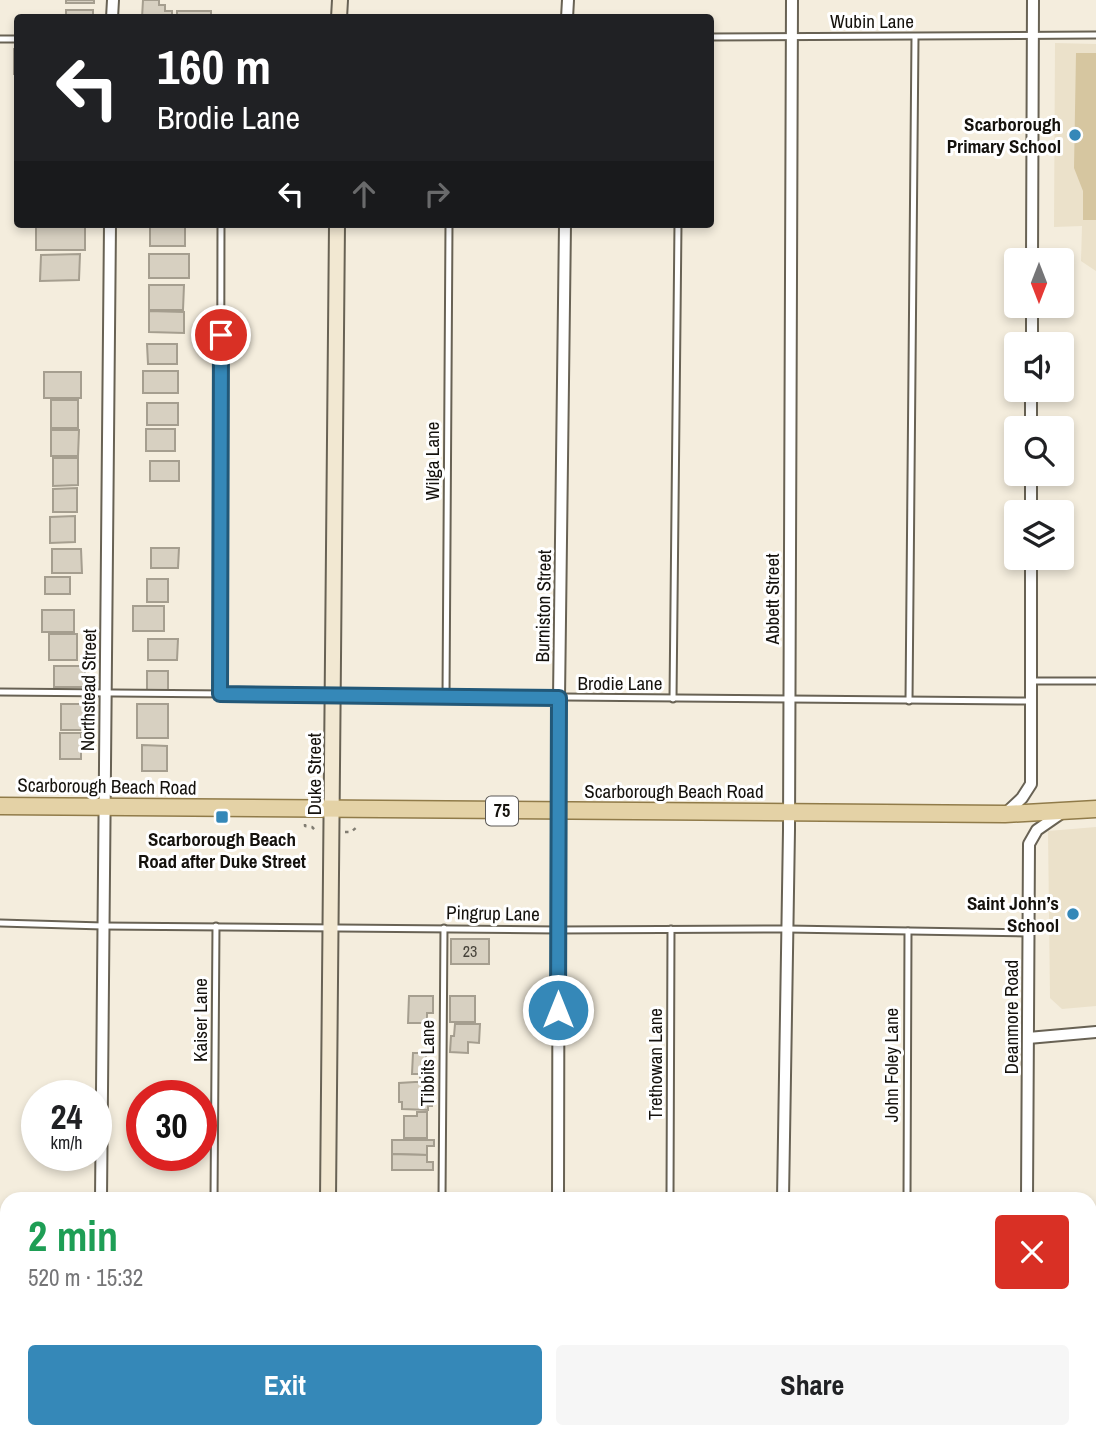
<!DOCTYPE html>
<meta charset="utf-8">
<style>
body{margin:0;font-family:"Archivo Narrow",sans-serif;background:#f6f6f6;color:#202124;height:100vh;display:flex;flex-direction:column;font-size:26px;white-space:nowrap}
*{box-sizing:border-box;margin:0}
p{font-size:23px;color:#757577}
.icon{flex:none;width:38px;height:38px;fill:none;stroke:currentColor;stroke-width:2;stroke-linecap:round;stroke-linejoin:round}
.map{position:relative;flex:1;overflow:hidden}
.panel{position:absolute;left:0px;top:1192px;width:1097px;height:247px;display:flex;flex-direction:column;background:#fff;border-radius:21px 21px 0 0;box-shadow:0 4px 10px #0003}
.panel>*{flex:none}
.guide{position:absolute;left:14px;top:14px;width:700px;height:214px;border-radius:7px;box-shadow:0 4px 10px #0003;background:#202124;color:#fff;overflow:hidden}
.needle{width:46px;rotate:180deg}
.controls{position:absolute;left:1004px;top:248px;display:grid;gap:14px}
.controls a{display:grid;place-items:center;width:70px;height:70px;border-radius:7px;background:#fff;box-shadow:0 4px 10px #0003;font-size:35px}
.speed{position:absolute;left:21px;top:1080px;display:flex;gap:14px;font-size:35px;font-weight:700;text-align:center}
.speed>*{display:grid;place-content:center;width:91px;height:91px;border-radius:50%;background:#fff;box-shadow:0 4px 10px #0003;line-height:1}
.speed small{font-size:18px;font-weight:400}
.speed .limit{border:10px solid #d22;background:#fff;color:#111}
.pin{position:absolute;display:grid;place-items:center;width:60px;height:60px;color:#fff;margin:-30px;border:4px solid #fff;border-radius:50%;box-shadow:0 2px 7px #0007}
.me{position:absolute;width:77px;margin:-38px;rotate:0deg;stroke-linejoin:round;filter:drop-shadow(0 0 5px #0008)}
.turn{display:flex;align-items:center;gap:24px;height:147px;padding:0 28px;font-size:32px}
.turn .icon{width:91px;height:91px;stroke-width:2.5}
.turn b{display:block;font-size:49px;line-height:60px}
.lanes{display:flex;align-items:center;height:66px;padding:0 28px;background:#0003;justify-content:center;gap:35px;direction:ltr}
.lanes .off{opacity:.35}
.round{display:grid;place-items:center;flex:none;width:74px;height:74px;border-radius:7px;background:#f6f6f6}
.headline{display:flex;align-items:center;justify-content:space-between;height:119px;padding:0 28px}
h1{font-size:42px;font-weight:700;line-height:52px;color:#1e9e55}
.cta{display:flex;gap:14px;margin-top:auto;padding:14px 28px}
.cta a{flex:1;height:80px;border-radius:7px;background:#3588b8;color:#fff;font-size:28px;font-weight:700;line-height:80px;text-align:center}
.cta a+a{background:#f6f6f6;color:#202124}
.map>svg:first-child{display:block}
.built{fill:#ebe1ca}
.green{fill:#d6c6a0}
.building{fill:#d7d0c1;stroke:#a59e8f;stroke-width:2}
.lines{fill:none;stroke-linecap:round;stroke-linejoin:round}
.service-casing{stroke:#686254;stroke-width:9}
.minor-casing{stroke:#686254;stroke-width:14}
.secondary-casing{stroke:#686254;stroke-width:18}
.primary-casing{stroke:#907b49;stroke-width:19}
.path{stroke:#817d72;stroke-width:2.5;stroke-dasharray:3.5 5;stroke-linecap:butt}
.service{stroke:#fff;stroke-width:5}
.minor{stroke:#fff;stroke-width:10}
.secondary{stroke:#f2e8d2;stroke-width:14}
.primary{stroke:#e4d2a6;stroke-width:16}
.route-casing{stroke:#225878;stroke-width:18}
.route{stroke:#3588b8;stroke-width:12}
.poi-dot{fill:#3588b8;stroke:#fff;stroke-width:2.5}
.labels{text-anchor:middle;stroke-width:6;stroke-linejoin:round;paint-order:stroke}
.number-label{font-size:16px;fill:#46423a}
.shield{fill:#fff;stroke:#5b5956;stroke-width:2}
.shield-label{font-size:18px;font-weight:bold;fill:#15120d}
.street-label{font-size:19px;fill:#15120d;stroke:#fff}
.poi-label{font-size:19px;font-weight:bold;fill:#15120d;stroke:#fff;text-anchor:end}
</style>
<div class="map">
<svg width="1096" height="1437" viewBox="0 0 1096 1437">
<rect width="100%" height="100%" fill="#f4eddd"/>
<g class="built">
<polygon points="1055,43 1096,44 1096,271 1081,261 1082,226 1054,227"/>
<polygon points="1096,827 1096,1006 1062,1009 1050,998 1048,831"/>
</g>
<g class="green">
<polygon points="1076,53 1096,53 1096,220 1083,220 1083,191 1074,168"/>
<polygon points="1090,1260 1096,1260 1096,1437 1037,1437 1037,1432 1090,1432"/>
</g>
<g class="building">
<rect x="66" y="0" width="28" height="3"/>
<polygon points="143,0 159,0 159,5 165,5 165,11 172,11 172,18 142,18"/>
<rect x="66" y="10" width="27" height="8"/>
<rect x="177" y="11" width="34" height="7"/>
<rect x="14" y="49" width="4" height="25"/>
<rect x="150" y="225" width="35" height="21"/>
<polygon points="85,226 85,250 36,250 36,227"/>
<polygon points="80,254 79,280 40,281 41,255"/>
<rect x="149" y="254" width="40" height="24"/>
<polygon points="149,285 184,285 183,310 149,310"/>
<polygon points="149,311 184,312 184,333 149,332"/>
<polygon points="147,344 177,344 177,364 148,364"/>
<rect x="143" y="371" width="35" height="22"/>
<rect x="44" y="372" width="37" height="26"/>
<rect x="51" y="400" width="27" height="28"/>
<rect x="147" y="403" width="31" height="22"/>
<rect x="146" y="429" width="29" height="22"/>
<polygon points="51,430 79,430 78,456 51,456"/>
<polygon points="53,458 78,458 78,485 53,486"/>
<rect x="150" y="461" width="29" height="20"/>
<polygon points="77,488 77,512 53,512 53,489"/>
<polygon points="75,516 75,542 50,543 50,517"/>
<polygon points="151,548 179,548 178,568 151,568"/>
<polygon points="52,549 81,549 82,573 52,573"/>
<rect x="45" y="577" width="25" height="17"/>
<rect x="147" y="579" width="21" height="23"/>
<rect x="133" y="606" width="31" height="25"/>
<rect x="42" y="610" width="32" height="22"/>
<rect x="49" y="634" width="28" height="26"/>
<polygon points="148,639 178,639 177,660 148,660"/>
<rect x="54" y="666" width="31" height="21"/>
<polygon points="147,671 168,671 168,691 147,692"/>
<rect x="61" y="704" width="22" height="26"/>
<rect x="137" y="704" width="31" height="34"/>
<rect x="60" y="733" width="21" height="26"/>
<polygon points="142,745 167,746 167,771 142,771"/>
<rect x="451" y="939" width="38" height="25"/>
<polygon points="409,996 433,996 433,1013 427,1013 427,1023 408,1023"/>
<rect x="450" y="996" width="25" height="26"/>
<polygon points="455,1024 480,1024 479,1043 468,1042 468,1053 450,1052 451,1036 454,1036"/>
<polygon points="413,1053 426,1053 426,1063 433,1063 433,1081 420,1081 420,1074 412,1074"/>
<polygon points="415,1082 427,1082 427,1092 432,1092 432,1106 428,1106 428,1110 402,1109 402,1102 399,1102 399,1083"/>
<polygon points="417,1112 427,1112 427,1138 404,1138 404,1116 417,1116"/>
<polygon points="392,1140 434,1140 434,1146 427,1146 427,1155 392,1154"/>
<polygon points="392,1154 427,1155 427,1162 433,1162 433,1170 392,1170"/>
<polygon points="392,1432 420,1432 420,1435 427,1434 427,1437 392,1437"/>
<polygon points="491,1434 520,1435 520,1437 491,1437"/>
</g>
<g class="lines">
<g class="service-casing">
<g id="service">
<polyline points="710,37 1096,35"/>
<polyline points="0,39 18,39"/>
<polyline points="1030,681 1096,681"/>
<polyline points="0,692 1030,701"/>
<polyline points="220,694 221,224"/>
<polyline points="446,697 449,224"/>
<polyline points="673,699 678,224"/>
<polyline points="909,701 915,37"/>
<polyline points="0,923 103,926 558,930 787,929 1028,933"/>
<polyline points="214,1199 216,926"/>
<polyline points="442,1199 444,928"/>
<polyline points="670,1199 671,929"/>
<polyline points="907,1199 908,931"/>
<polyline points="212,1437 212,1432"/>
<polyline points="440,1437 440,1432"/>
<polyline points="668,1437 668,1432"/>
<polyline points="906,1437 906,1432"/>
</g>
</g>
<g class="minor-casing">
<g id="minor">
<polyline points="112,18 113,0"/>
<polyline points="567,18 568,0"/>
<polyline points="1032,261 1033,0"/>
<polyline points="1032,345 1032,306"/>
<polyline points="1031,429 1031,390"/>
<polyline points="1031,513 1031,474"/>
<polyline points="1005,814 1022,798 1031,784 1031,558"/>
<polyline points="1028,1038 1096,1032"/>
<polyline points="101,1199 110,224"/>
<polyline points="558,1199 559,698 565,224"/>
<polyline points="783,1199 789,830 792,0"/>
<polyline points="1027,1199 1029,844 1037,830 1063,812"/>
<polyline points="1090,1252 1096,1251"/>
<polyline points="100,1437 100,1432"/>
<polyline points="557,1437 557,1432"/>
<polyline points="780,1437 780,1432"/>
<polyline points="1022,1437 1022,1432"/>
</g>
</g>
<g class="secondary-casing">
<g id="secondary">
<polyline points="339,18 340,0"/>
<polyline points="328,1199 337,224"/>
<polyline points="326,1437 326,1432"/>
</g>
</g>
<g class="primary-casing">
<polyline id="primary" points="0,806 1005,814 1096,809"/>
</g>
<g class="path">
<polyline points="305,824 305,826 312,827 317,832"/>
<polyline points="345,832 351,832 357,827 357,824"/>
<polyline points="1090,1266 1096,1265"/>
<polyline points="1041,1437 1041,1432"/>
</g>
<use href="#service" class="service"/>
<use href="#minor" class="minor"/>
<use href="#secondary" class="secondary"/>
<use href="#primary" class="primary"/>
</g>
<g class="lines">
<g class="route-casing">
<polyline id="route" points="221,335 220,694 559,698 558,1010"/>
</g>
<use href="#route" class="route"/>
</g>
<g class="poi-dot">
<circle cx="1075" cy="135" r="7"/>
<rect x="215" y="810" width="14" height="14" rx="3.5"/>
<circle cx="1073" cy="914" r="7"/>
</g>
<g class="labels">
<g class="number-label">
<text x="470" y="957">23</text>
</g>
<rect class="shield" x="486" y="796.5" width="32" height="29" rx="5"/>
<g class="shield-label">
<text x="502" y="817">75</text>
</g>
<g class="street-label">
<text x="872" y="28">Wubin Lane</text>
<text transform="translate(432 461) rotate(-90)" y="7">Wilga Lane</text>
<text transform="translate(772 599) rotate(-90)" y="7">Abbett Street</text>
<text transform="translate(543 606) rotate(-89)" y="7">Burniston Street</text>
<text x="620" y="690">Brodie Lane</text>
<text transform="translate(88 690) rotate(-89)" y="7">Northstead Street</text>
<text transform="translate(314 774) rotate(-90)" y="7">Duke Street</text>
<text transform="translate(107 786) rotate(1)" y="7">Scarborough Beach Road</text>
<text x="674" y="798">Scarborough Beach Road</text>
<text transform="translate(493 913) rotate(1)" y="7">Pingrup Lane</text>
<text transform="translate(1011 1017) rotate(-90)" y="7">Deanmore Road</text>
<text transform="translate(200 1020) rotate(-90)" y="7">Kaiser Lane</text>
<text transform="translate(427 1063) rotate(-90)" y="7">Tibbits Lane</text>
<text transform="translate(655 1064) rotate(-90)" y="7">Trethowan Lane</text>
<text transform="translate(891 1065) rotate(-90)" y="7">John Foley Lane</text>
</g>
<g class="poi-label">
<text x="1061" y="131">Scarborough<tspan x="1061" dy="22">Primary School</tspan></text>
<text x="222" y="846" text-anchor="middle">Scarborough Beach<tspan x="222" dy="22">Road after Duke Street</tspan></text>
<text x="1059" y="910">Saint John’s<tspan x="1059" dy="22">School</tspan></text>
</g>
</g>
</svg>
<div class="controls">
<a><svg class="needle" viewBox="-14 -14 28 28"><path d="M0-13l5 13h-10z" fill="#e53935"/><path d="M0 13l5-13h-10z" fill="#757577"/></svg></a>
<a><svg class="icon" aria-label="sound" viewBox="0 0 24 24"><path d="M4 9h4l5-4v14l-5-4H4zM17 9q2 3 0 6"/></svg></a>
<a><svg class="icon" aria-label="search" viewBox="0 0 24 24"><circle cx="10" cy="10" r="6"/><path d="M15 15l6 6"/></svg></a>
<a><svg class="icon" aria-label="layers" viewBox="0 0 24 24"><path d="M12 4l9 5-9 5-9-5zM3 14l9 5 9-5"/></svg></a>
</div>
<div class="speed"><div>24<small>km/h</small></div><div class="limit">30</div></div>
<div class="pin" style="left:221px;top:335px;background:#d93025"><svg class="icon" aria-label="arrive" viewBox="0 0 24 24"><path d="M6 21V4h12l-3 4 3 4H6"/></svg></div>
<svg class="me" style="left:558px;top:1010px" viewBox="-20 -20 40 40"><circle r="17" fill="#3588b8" stroke="#fff" stroke-width="3"/><path d="M0-11L8 9 0 5-8 9z" fill="#fff"/></svg>
<div class="guide">
<div class="turn"><svg class="icon" aria-label="left" viewBox="0 0 24 24"><path d="M17 20v-9H6M10 6l-5 5 5 5"/></svg><div><b>160 m</b>Brodie Lane</div></div>
<div class="lanes"><svg class="icon" aria-label="left" viewBox="0 0 24 24"><path d="M17 20v-9H6M10 6l-5 5 5 5"/></svg><svg class="icon off" aria-label="ahead" viewBox="0 0 24 24"><path d="M12 20V5M6 11l6-6 6 6"/></svg><svg class="icon off" aria-label="right" viewBox="0 0 24 24"><path d="M7 20v-9h11M14 6l5 5-5 5"/></svg></div>
</div>
<section class="panel">
<div class="headline"><div><h1>2 min</h1><p>520 m · 15:32</p></div><a class="round" style="background:#d93025;color:#fff"><svg class="icon" aria-label="close" viewBox="0 0 24 24"><path d="M6 6l12 12M18 6L6 18"/></svg></a></div>
<div class="cta"><a>Exit</a><a>Share</a></div>
</section>
</div>
